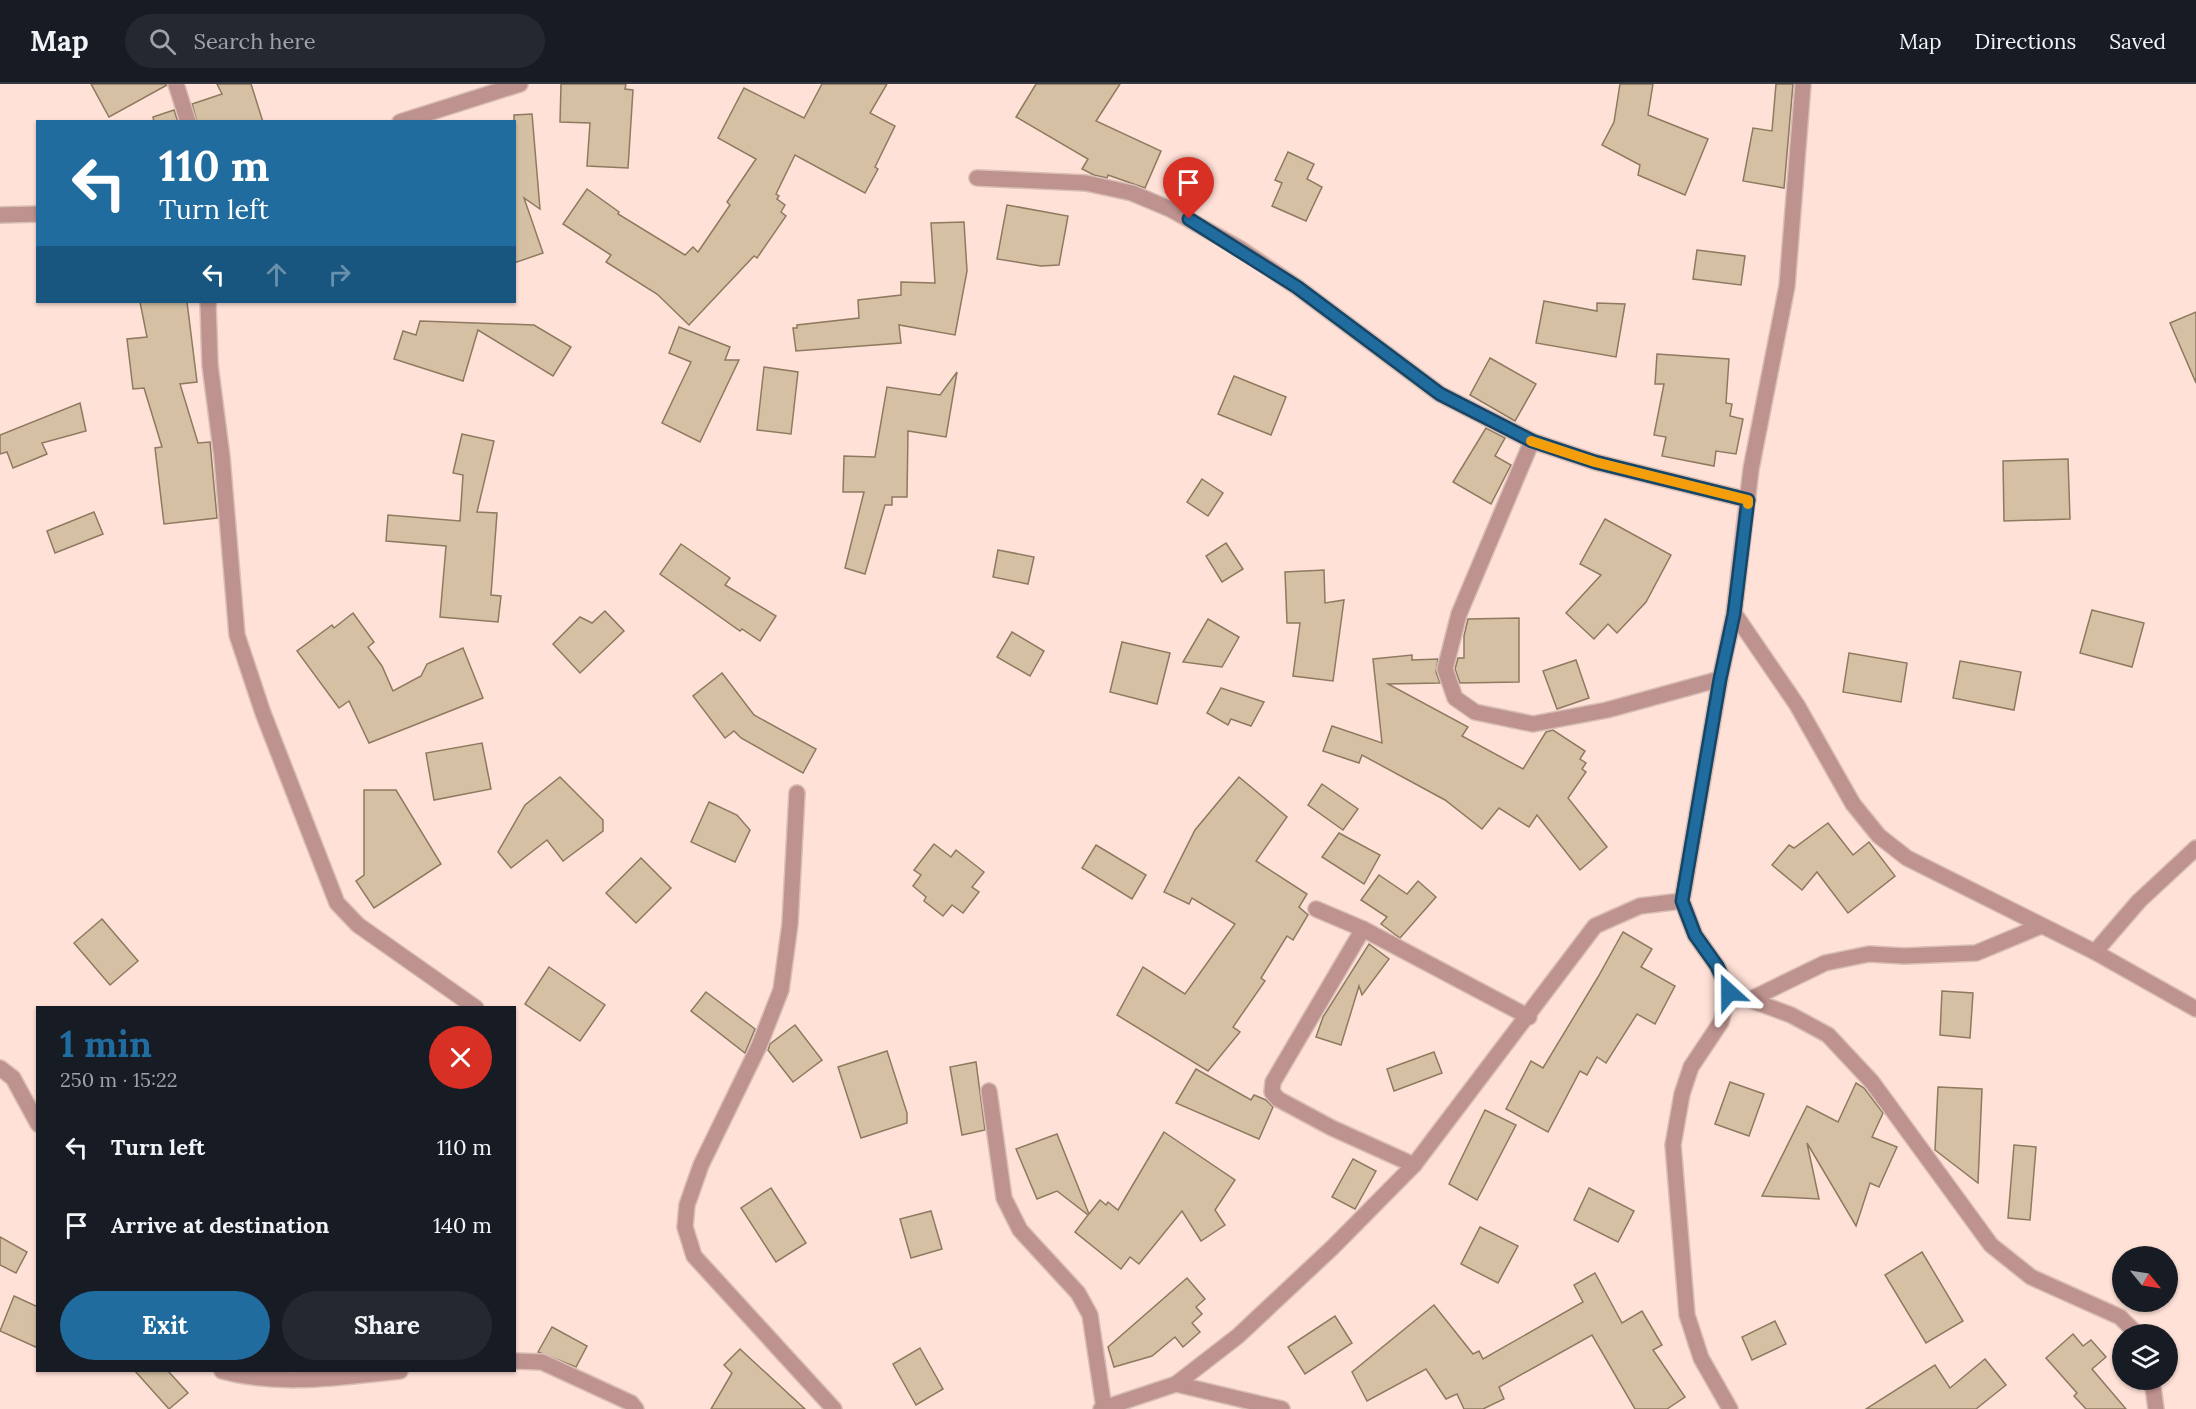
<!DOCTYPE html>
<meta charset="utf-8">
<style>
body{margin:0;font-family:Lora,serif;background:#242831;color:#f1f3f6;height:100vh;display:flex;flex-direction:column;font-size:22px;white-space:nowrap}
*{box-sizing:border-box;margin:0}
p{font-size:20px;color:#9ea1a6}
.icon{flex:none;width:33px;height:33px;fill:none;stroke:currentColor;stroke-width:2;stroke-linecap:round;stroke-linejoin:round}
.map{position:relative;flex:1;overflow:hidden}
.details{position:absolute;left:36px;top:922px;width:480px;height:366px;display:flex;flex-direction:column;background:#171b24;border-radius:0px;box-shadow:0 2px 4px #0004}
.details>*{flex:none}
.banner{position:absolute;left:36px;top:36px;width:480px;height:183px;border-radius:0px;box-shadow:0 2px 4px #0004;background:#206c9f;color:#fff;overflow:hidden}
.needle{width:39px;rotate:120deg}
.fabs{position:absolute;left:2112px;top:1162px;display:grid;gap:12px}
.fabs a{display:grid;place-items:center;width:66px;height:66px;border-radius:50%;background:#171b24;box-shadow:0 2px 4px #0004;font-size:30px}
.pin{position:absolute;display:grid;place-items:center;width:51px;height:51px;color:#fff;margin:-62px -26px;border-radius:50% 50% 50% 0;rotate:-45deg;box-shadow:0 0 6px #0007}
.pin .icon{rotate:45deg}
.me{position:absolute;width:66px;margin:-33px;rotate:336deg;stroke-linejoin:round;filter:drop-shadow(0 0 4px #0008)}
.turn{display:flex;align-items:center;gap:21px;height:126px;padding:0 24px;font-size:27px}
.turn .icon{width:78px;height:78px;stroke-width:2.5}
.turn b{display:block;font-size:42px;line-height:51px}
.lanes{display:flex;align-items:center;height:57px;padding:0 24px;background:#0003;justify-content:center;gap:30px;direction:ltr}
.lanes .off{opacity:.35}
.round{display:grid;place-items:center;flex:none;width:63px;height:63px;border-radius:32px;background:#242831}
.head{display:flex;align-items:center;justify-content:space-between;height:102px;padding:0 24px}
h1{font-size:36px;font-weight:800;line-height:45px;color:#206c9f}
.cta{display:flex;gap:12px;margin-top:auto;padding:12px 24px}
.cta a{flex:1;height:69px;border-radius:36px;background:#206c9f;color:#fff;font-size:24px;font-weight:800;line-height:69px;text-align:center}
.cta a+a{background:#242831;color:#f1f3f6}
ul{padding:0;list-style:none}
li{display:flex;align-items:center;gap:18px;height:78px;padding:0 24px}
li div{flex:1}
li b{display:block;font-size:22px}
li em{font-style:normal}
header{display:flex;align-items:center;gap:36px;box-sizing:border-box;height:84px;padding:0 30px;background:#171b24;border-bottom:2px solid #363941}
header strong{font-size:28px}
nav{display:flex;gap:33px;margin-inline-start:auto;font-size:21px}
.search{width:420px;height:54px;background:#242831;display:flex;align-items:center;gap:15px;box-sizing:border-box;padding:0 21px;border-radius:33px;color:#9ea1a6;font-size:22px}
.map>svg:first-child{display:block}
.building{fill:#d5c0a4;stroke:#8d7a5f;stroke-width:1.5}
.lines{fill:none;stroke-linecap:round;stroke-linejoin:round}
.minor-casing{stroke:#d9beb5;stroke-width:18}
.minor{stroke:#be928f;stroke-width:15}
.route-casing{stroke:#154667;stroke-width:15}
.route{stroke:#206c9f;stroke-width:10}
.slow{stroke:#f59e0b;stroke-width:10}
</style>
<header>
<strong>Map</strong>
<div class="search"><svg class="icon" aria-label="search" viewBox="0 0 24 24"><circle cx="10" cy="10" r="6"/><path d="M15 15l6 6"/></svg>Search here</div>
<nav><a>Map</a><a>Directions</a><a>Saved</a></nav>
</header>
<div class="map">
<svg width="2196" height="1325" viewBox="0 0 2196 1325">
<rect width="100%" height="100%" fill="#ffe1d7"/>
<g class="building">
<polygon points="91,0 166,0 167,1 109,33"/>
<polygon points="217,0 251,0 263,38 197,38 192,20 222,10"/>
<polygon points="561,0 626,0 625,5 633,6 628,84 587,82 590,39 560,38"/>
<polygon points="822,0 887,0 870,29 895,42 875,83 878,85 865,109 795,71 776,110 779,112 777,115 785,121 781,128 786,132 757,174 754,172 689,241 657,210 606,178 611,171 563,140 587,105 619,128 618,130 685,171 693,163 698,168 730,121 727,118 756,75 718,54 744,4 804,34"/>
<polygon points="1036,0 1120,0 1096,37 1161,67 1145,104 1108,91 1107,94 1094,91 1082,85 1088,75 1016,33"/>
<polygon points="1620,0 1653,0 1648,31 1708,55 1685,111 1638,91 1640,81 1602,61 1614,38"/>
<polygon points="1776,0 1793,0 1784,104 1743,97 1753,44 1772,47"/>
<polygon points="174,26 178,38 154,38 153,33"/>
<polygon points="532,30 540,125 524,114 543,169 514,179 514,31"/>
<polygon points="1288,68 1314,80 1307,95 1322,103 1306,137 1272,122 1282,99 1275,96"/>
<polygon points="1007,121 1068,132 1059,181 1041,182 997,175"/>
<polygon points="964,138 967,187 955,251 899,241 901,259 796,267 793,244 797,244 797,241 859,234 858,216 901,211 901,198 935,199 931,139"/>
<polygon points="1697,166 1745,172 1741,201 1693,195"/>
<polygon points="1544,217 1597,227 1597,219 1625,220 1616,273 1536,259"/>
<polygon points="140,218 187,218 197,298 180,300 198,359 210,358 217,434 164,440 155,364 162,363 144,304 133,305 127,255 147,253"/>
<polygon points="2196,228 2196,299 2170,239"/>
<polygon points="420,237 534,241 571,263 553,292 478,246 463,297 394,275 403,247 416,251"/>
<polygon points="679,243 730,263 725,276 739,276 700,358 662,339 691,278 669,269"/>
<polygon points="1657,270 1729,275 1726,319 1732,320 1730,332 1743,335 1736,370 1716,367 1714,382 1662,372 1666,353 1654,351 1664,300 1655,300"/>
<polygon points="1490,274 1536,300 1515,337 1470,311"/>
<polygon points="764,283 798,288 791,350 757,346"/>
<polygon points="957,288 946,353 908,347 907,413 892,413 892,421 885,421 865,490 845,484 864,408 843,408 844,372 875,373 887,303 940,311"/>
<polygon points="1234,292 1286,313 1271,351 1218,330"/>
<polygon points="80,319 86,347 42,359 47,370 13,384 7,368 0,370 0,351"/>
<polygon points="1486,344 1505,354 1495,372 1511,381 1491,420 1453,398"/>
<polygon points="462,350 494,357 477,428 497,429 491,511 501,512 498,538 440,533 446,462 386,457 388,431 460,437 463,391 453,389"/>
<polygon points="2068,375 2070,435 2004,437 2003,377"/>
<polygon points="1202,395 1223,409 1208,432 1187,418"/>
<polygon points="94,428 103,450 55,469 47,447"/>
<polygon points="1605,435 1671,471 1646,518 1617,549 1608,540 1594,555 1566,529 1601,491 1580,480"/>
<polygon points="1226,459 1243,485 1222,498 1206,472"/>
<polygon points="681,460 730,494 725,501 776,532 760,557 742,545 740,547 660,490"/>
<polygon points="998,466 1034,473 1028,500 993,493"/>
<polygon points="1324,486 1325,519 1344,516 1333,597 1293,592 1300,539 1287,539 1285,488"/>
<polygon points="2092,526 2144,539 2132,583 2080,569"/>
<polygon points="605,527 624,547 580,589 553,560 580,533 592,539"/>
<polygon points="353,529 374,558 368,563 382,582 393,607 421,592 427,580 463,564 483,614 369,659 349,617 339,624 297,567 332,541 334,544"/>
<polygon points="1519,534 1519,598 1460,599 1455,585 1458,574 1464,574 1464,552 1468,535"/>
<polygon points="1208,535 1239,553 1222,583 1183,578"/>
<polygon points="1012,548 1044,567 1030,592 997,573"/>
<polygon points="1122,558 1170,569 1157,620 1110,608"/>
<polygon points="1849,569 1907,579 1901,618 1843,608"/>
<polygon points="1412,571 1412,576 1438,575 1436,588 1440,599 1388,600 1468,643 1462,652 1523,685 1546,648 1553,646 1585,667 1580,675 1586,679 1582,685 1586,688 1568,714 1607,763 1580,786 1537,731 1529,743 1499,724 1482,745 1445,716 1362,671 1359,679 1323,667 1332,642 1382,659 1373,575"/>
<polygon points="1576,576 1589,614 1557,625 1543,587"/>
<polygon points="1960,577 2021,588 2014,626 1953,614"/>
<polygon points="722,589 754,631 816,665 803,689 741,654 734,647 725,654 693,612"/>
<polygon points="1221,604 1264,618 1251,642 1231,635 1228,641 1207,629"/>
<polygon points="482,659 491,705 434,716 426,669"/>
<polygon points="560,693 603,736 603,747 563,777 547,756 511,784 498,768 525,721"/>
<polygon points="1239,693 1287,733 1256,777 1307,810 1299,823 1308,831 1293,856 1287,852 1261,894 1265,897 1233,943 1240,948 1208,987 1117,931 1143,883 1185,910 1235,840 1192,814 1189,820 1164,808 1195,746"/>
<polygon points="1322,700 1358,725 1343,746 1308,721"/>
<polygon points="364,706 396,706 441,780 374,824 356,797 364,791"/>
<polygon points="709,718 737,731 750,746 735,778 691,758"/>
<polygon points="1828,739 1853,771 1869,758 1895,792 1848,829 1817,788 1802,806 1772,781 1789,761 1794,764"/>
<polygon points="1339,749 1380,771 1364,800 1322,773"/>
<polygon points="934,760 951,773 956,766 984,788 972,803 979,808 963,829 952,821 943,832 924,817 926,813 913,802 921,791 914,786"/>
<polygon points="1096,761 1146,791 1132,815 1082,784"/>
<polygon points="641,774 671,804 636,839 606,809"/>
<polygon points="1379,791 1407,810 1418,797 1436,813 1400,854 1381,840 1387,833 1361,816"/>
<polygon points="102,835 138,877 110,901 74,859"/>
<polygon points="1623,848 1652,865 1641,883 1675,902 1655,940 1637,930 1606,979 1597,973 1587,991 1580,987 1548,1048 1506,1025 1531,977 1543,984 1598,893"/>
<polygon points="1369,860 1389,875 1362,911 1359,902 1341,961 1316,953 1323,933"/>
<polygon points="549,883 605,921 580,957 525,920"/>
<polygon points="1942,907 1973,909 1970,954 1940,951"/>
<polygon points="706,908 755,945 745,969 691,927"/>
<polygon points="795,941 822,976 793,998 768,966 770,960"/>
<polygon points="887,967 907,1029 907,1039 861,1054 838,983"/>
<polygon points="1434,968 1442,989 1394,1007 1387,985"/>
<polygon points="976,978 985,1046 962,1051 950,983"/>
<polygon points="1196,985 1251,1016 1254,1011 1266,1016 1273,1023 1259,1055 1176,1019"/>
<polygon points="1730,998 1764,1010 1749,1052 1715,1040"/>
<polygon points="1856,999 1864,1004 1883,1029 1872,1053 1897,1063 1879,1103 1870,1099 1856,1142 1807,1059 1819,1115 1762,1112 1807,1022 1838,1038"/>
<polygon points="1938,1003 1982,1005 1978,1099 1935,1066"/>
<polygon points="1485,1026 1516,1041 1477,1116 1449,1100"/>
<polygon points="1164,1048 1235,1096 1215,1126 1225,1141 1201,1157 1182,1127 1139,1180 1130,1173 1121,1185 1075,1148 1088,1131 1057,1107 1037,1115 1016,1065 1057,1050 1089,1130 1100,1116 1106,1121 1108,1118 1118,1126"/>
<polygon points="2014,1061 2036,1063 2030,1136 2008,1134"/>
<polygon points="1353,1075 1376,1087 1355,1125 1332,1113"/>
<polygon points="771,1104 806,1159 776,1178 741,1124"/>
<polygon points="1589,1104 1634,1127 1618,1158 1574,1136"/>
<polygon points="931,1127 942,1165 911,1174 900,1135"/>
<polygon points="1480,1143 1518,1162 1498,1199 1461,1180"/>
<polygon points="0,1153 27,1168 16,1189 0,1181"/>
<polygon points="1922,1168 1963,1237 1926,1259 1885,1191"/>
<polygon points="1595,1189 1622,1239 1642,1227 1662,1261 1653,1266 1685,1313 1667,1325 1635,1325 1592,1251 1499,1303 1504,1315 1483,1325 1464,1325 1457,1310 1446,1315 1426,1285 1367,1317 1352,1288 1434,1221 1473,1270 1479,1267 1483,1275 1583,1218 1574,1201"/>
<polygon points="1187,1194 1205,1215 1196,1223 1202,1230 1192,1239 1200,1248 1183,1263 1175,1253 1152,1272 1114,1283 1108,1263"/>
<polygon points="14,1212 38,1223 38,1264 0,1247"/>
<polygon points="1335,1232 1352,1259 1305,1290 1288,1263"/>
<polygon points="1775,1237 1786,1260 1752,1276 1742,1253"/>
<polygon points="552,1243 587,1262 576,1283 538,1268"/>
<polygon points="2073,1250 2083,1262 2091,1256 2106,1273 2092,1285 2126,1325 2086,1325 2074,1312 2077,1309 2046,1274"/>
<polygon points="920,1264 943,1305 916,1321 893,1280"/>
<polygon points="740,1265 805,1325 711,1325 732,1289 724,1281"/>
<polygon points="1985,1275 2006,1301 1976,1325 1866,1325 1935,1281 1950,1304"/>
<polygon points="135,1287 168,1287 188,1309 169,1325"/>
</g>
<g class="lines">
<g class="minor-casing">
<g id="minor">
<polyline points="176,0 188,38"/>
<polyline points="400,38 520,0"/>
<polyline points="977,94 1086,99 1132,109 1170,125 1239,164 1297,203 1440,310 1532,357 1595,378 1748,416"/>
<polyline points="0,131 38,130"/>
<polyline points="208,218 210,281 222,373 237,551 263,629 337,819 358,841 476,924"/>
<polyline points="1532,357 1459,530 1445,585 1455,614 1475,628 1533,640 1607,626 1720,595"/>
<polyline points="1734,529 1797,621 1853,720 1879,752 1907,774 2095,868 2196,925"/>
<polyline points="797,709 790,840 781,906 759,962 701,1081 687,1121 685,1143 694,1172 834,1325"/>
<polyline points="1316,825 1363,845 1529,933"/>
<polyline points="1363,845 1273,998 1272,1008 1278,1015 1332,1044 1414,1081"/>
<polyline points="2095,868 2139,817 2196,764"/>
<polyline points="1729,908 1791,931 1828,951 1872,998 1991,1161 2031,1193 2120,1233 2138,1251"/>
<polyline points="1751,915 1825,879 1869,870 1904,872 1976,869 2041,842"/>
<polyline points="0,984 13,994 38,1040"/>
<polyline points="989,1007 1004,1114 1020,1146 1078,1209 1090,1231 1104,1324"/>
<polyline points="514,1277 542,1278 631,1319 636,1325"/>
<path d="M222 1287C280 1303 341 1293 400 1287"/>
<polyline points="2152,1296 2156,1325"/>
<polyline points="1176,1300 1282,1325"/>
<polyline points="1101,1325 1176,1300 1238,1252 1333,1163 1414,1081 1595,842 1640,822 1682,817"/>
<polyline points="1730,1325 1701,1274 1687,1231 1673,1061 1682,1010 1691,983 1721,938 1729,908 1717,882 1695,851 1682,817 1720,595 1734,529 1751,385 1787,202 1803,0"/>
</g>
</g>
<use href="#minor" class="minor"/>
</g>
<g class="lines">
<g class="route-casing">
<polyline id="route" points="1189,135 1297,203 1440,310 1532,357 1595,378 1748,416 1734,530 1720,595 1682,817 1695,851 1717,882 1729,908"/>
</g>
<use href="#route" class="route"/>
<polyline class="slow" points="1531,357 1595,378 1748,416 1748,420"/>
</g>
</svg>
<div class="fabs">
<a><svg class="needle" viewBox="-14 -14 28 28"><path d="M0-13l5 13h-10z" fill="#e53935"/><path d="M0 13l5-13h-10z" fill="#9ea1a6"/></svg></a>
<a><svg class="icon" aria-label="layers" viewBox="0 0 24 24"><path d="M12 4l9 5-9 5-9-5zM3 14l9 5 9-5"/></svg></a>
</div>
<div class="pin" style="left:1189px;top:135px;background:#d93025"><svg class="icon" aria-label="arrive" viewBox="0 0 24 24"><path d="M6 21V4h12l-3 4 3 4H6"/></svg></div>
<svg class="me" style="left:1729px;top:908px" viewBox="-20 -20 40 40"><path d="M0-17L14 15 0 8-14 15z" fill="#206c9f" stroke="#fff" stroke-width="4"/></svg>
<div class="banner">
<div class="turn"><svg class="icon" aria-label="left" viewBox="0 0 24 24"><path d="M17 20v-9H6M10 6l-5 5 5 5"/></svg><div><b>110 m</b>Turn left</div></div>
<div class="lanes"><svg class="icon" aria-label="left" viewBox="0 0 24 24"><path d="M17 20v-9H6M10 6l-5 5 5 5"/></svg><svg class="icon off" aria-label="ahead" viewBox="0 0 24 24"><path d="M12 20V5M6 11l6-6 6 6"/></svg><svg class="icon off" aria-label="right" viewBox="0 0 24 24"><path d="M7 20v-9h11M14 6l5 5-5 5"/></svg></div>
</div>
<section class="details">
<div class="head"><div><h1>1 min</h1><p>250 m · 15:22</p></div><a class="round" style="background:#d93025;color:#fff"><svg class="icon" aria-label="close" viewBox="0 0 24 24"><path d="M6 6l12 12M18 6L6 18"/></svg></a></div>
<ul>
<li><svg class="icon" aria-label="left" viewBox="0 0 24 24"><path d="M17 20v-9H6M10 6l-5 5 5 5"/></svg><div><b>Turn left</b></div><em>110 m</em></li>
<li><svg class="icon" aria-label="arrive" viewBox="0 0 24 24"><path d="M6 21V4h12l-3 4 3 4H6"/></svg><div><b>Arrive at destination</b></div><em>140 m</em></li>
</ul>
<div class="cta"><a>Exit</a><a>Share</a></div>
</section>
</div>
